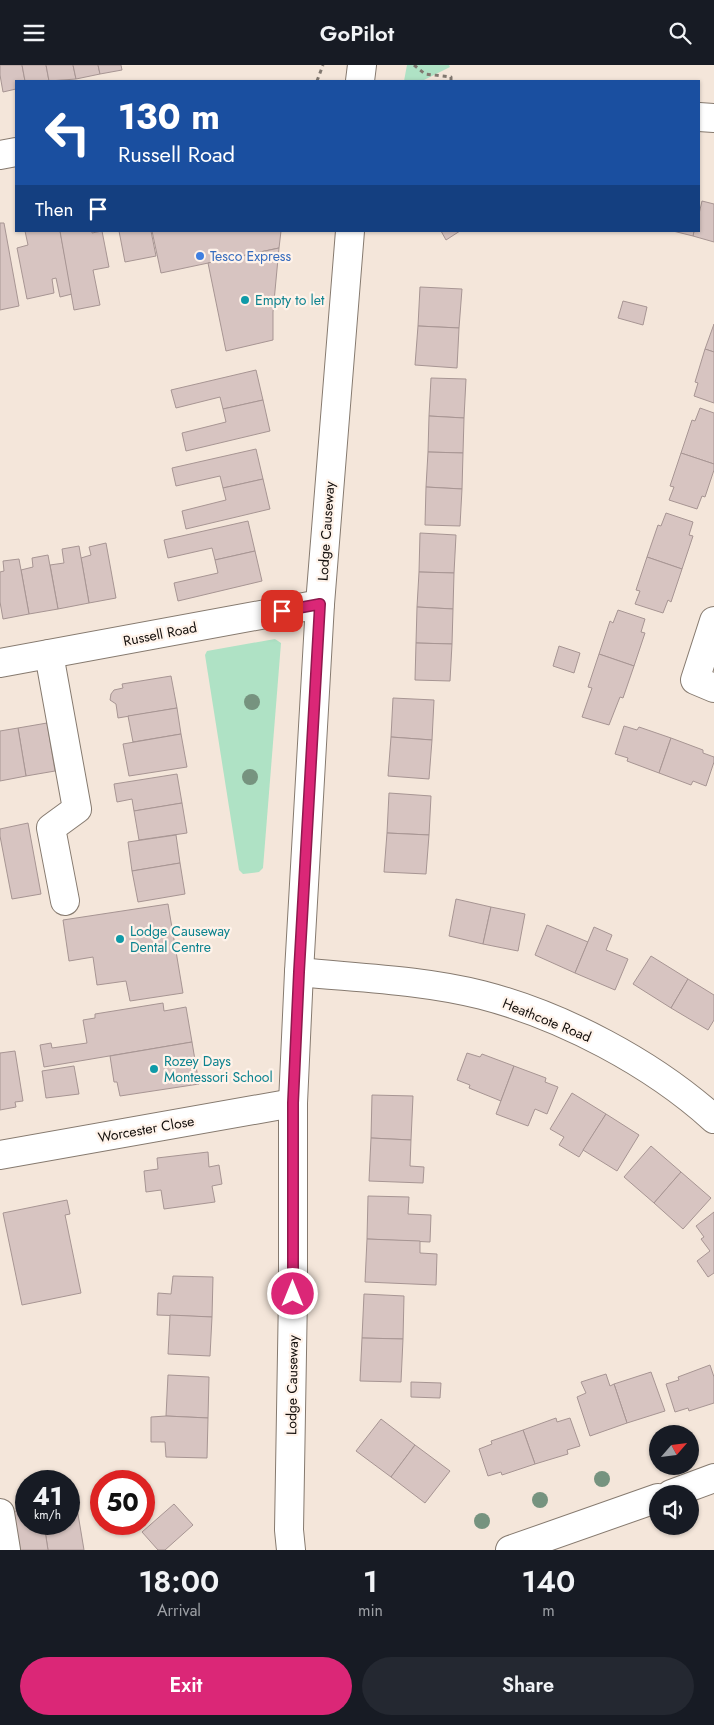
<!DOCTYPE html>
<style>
body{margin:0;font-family:Jost,sans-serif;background:#242831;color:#f1f3f6;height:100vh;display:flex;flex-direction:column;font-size:19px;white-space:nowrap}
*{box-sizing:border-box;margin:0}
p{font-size:16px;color:#9ea1a6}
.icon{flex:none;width:28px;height:28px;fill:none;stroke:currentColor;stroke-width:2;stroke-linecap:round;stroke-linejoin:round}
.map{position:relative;height:1485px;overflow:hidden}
.side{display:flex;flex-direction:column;background:#171b24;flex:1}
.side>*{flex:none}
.banner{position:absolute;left:15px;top:15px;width:685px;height:152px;border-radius:0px;box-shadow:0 1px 4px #0004;background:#1a4fa0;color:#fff;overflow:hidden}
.needle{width:32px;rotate:62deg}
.controls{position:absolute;left:649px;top:1360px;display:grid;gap:10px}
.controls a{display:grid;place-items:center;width:50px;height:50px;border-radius:50%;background:#171b24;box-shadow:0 1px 4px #0004;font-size:25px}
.speed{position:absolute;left:15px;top:1405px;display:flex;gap:10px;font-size:25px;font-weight:700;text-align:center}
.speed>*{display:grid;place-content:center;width:65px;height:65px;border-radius:50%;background:#171b24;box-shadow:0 1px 4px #0004;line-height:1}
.speed small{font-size:12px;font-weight:400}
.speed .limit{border:8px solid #d22;background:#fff;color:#111}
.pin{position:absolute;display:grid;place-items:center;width:42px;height:42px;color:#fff;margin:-21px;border-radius:10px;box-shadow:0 2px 8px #0006}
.me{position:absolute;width:55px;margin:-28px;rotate:0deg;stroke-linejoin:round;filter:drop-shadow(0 0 4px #0008)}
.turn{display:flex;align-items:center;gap:18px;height:105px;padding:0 20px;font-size:22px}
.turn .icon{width:65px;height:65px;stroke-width:2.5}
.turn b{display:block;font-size:35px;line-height:42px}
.then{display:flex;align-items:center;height:48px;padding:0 20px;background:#0003;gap:10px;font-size:19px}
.eta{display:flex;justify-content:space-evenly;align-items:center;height:85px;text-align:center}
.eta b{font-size:30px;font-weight:600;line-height:35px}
.action{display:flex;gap:10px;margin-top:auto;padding:10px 20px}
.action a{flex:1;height:58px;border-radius:30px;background:#db2777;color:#fff;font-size:20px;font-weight:600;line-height:58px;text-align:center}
.action a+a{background:#242831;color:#f1f3f6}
header{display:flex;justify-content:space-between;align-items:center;height:65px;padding:0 20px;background:#171b24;font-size:22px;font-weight:600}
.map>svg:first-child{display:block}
.green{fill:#afe2c5}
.building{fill:#d7c4c1;stroke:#a79593}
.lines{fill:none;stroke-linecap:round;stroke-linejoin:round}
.minor-casing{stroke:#867a6f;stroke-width:30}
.major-casing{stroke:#867a6f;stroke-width:30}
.path{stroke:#817870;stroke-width:3;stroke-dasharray:4 4;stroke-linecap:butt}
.minor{stroke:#fff;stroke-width:28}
.major{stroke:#fff;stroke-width:28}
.tree{fill:#76937f}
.route-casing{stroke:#8e194d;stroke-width:12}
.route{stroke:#db2777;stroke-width:9}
.shop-dot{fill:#3f7fe0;stroke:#fff3ea;stroke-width:2}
.culture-dot{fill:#0f9aa8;stroke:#fff3ea;stroke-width:2}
.labels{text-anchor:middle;stroke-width:4.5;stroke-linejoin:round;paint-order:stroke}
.shop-label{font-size:14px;fill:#366cbe;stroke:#fff3ea;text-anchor:start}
.culture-label{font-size:14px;fill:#0d838f;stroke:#fff3ea;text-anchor:start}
.street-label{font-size:14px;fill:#140f0c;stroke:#fff3ea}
</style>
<header><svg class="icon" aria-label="menu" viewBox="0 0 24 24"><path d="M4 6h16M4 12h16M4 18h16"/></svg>GoPilot<svg class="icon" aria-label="search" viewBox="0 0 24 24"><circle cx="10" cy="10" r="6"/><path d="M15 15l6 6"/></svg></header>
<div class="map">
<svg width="714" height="1485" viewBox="0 0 714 1485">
<rect width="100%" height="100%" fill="#f4e6da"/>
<g class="green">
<polygon points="407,0 449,0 450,2 422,16 404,16"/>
<polygon points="275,574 281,578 263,803 259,807 243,809 239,805 205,590 207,586"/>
</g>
<g class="building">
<polygon points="0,0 22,0 25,16 16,16 16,24 3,27 0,10"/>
<polygon points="22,0 46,0 49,16 25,16"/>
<polygon points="46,0 73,0 76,14 49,16"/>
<polygon points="73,0 98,0 100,9 76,14"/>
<polygon points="98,0 121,0 122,5 100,9"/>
<polygon points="702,136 714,139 714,177 693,171 694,166 699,166 699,149"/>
<polygon points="0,158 4,158 19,241 0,245"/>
<polygon points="25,166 60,166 72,229 60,232 56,213 52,214 54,228 27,234 17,183 28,180"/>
<polygon points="60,166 92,166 92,168 102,166 109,202 93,205 100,240 74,245"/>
<polygon points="119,166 151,166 156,191 125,197"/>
<polygon points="152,166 281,166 279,183 161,208"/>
<polygon points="441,166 460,166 446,175"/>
<polygon points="673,166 694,166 693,171"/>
<polygon points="279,183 273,247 273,275 226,286 208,198"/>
<polygon points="420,222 462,224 459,263 418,261"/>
<polygon points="623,236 647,242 643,260 618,253"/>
<polygon points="714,259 714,287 705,284"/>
<polygon points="418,261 459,263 457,303 415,300"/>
<polygon points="705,284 714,287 714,338 694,331 698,318 695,317"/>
<polygon points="256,305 263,335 223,344 220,332 176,343 171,325"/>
<polygon points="431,313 466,314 464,353 429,351"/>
<polygon points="263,335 270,366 186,386 182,368 226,357 223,344"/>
<polygon points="700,343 714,348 714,399 681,388 692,355 695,356"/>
<polygon points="429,351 464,353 463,388 428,387"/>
<polygon points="256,384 263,414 223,423 220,411 176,421 172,403"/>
<polygon points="428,387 463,388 462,424 426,422"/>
<polygon points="681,388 714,399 714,405 705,432 702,431 697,444 669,435 674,422 670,421"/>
<polygon points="263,414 270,444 186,464 182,446 226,435 223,423"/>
<polygon points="426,422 462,424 460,461 425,460"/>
<polygon points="666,448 693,457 689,470 693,471 682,504 647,492 658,460 661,461"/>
<polygon points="248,456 255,486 215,495 212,483 168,493 164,475"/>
<polygon points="420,468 456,470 454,508 419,507"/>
<polygon points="106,478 116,533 89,538 81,493 91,490 89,482"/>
<polygon points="79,481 89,538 58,544 50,500 64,498 62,484"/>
<polygon points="255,486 262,516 178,536 174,518 218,508 215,495"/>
<polygon points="48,490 58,544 29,549 21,505 33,502 32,493"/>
<polygon points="647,492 682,504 671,537 668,535 663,548 635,539 640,526 636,525"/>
<polygon points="19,494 29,549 3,554 0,537 0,507 4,506 3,496"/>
<polygon points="419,507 454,508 453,544 417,542"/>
<polygon points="417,542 453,544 452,579 416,578"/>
<polygon points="618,545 645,554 641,567 645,568 634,601 599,589 610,556 613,558"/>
<polygon points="416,578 452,579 450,616 415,615"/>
<polygon points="559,581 580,588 574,608 553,601"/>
<polygon points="599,589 634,601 623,633 620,632 609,660 582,652 592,623 588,622"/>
<polygon points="171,611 177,643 118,653 116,639 110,635 111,629 114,625 123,623 122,619"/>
<polygon points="393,633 434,635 432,675 391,672"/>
<polygon points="177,643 181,669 133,677 128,651"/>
<polygon points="47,658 55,706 26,711 18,663"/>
<polygon points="624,661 637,665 639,662 671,673 659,708 627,696 628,693 615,689"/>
<polygon points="18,663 26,711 0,716 0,666"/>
<polygon points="181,669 187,702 129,711 123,679"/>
<polygon points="391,672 432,675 429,714 388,711"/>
<polygon points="671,673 703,685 703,688 714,692 714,697 706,721 693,716 691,720 659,708"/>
<polygon points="177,709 182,738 134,746 132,734 117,737 114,719"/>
<polygon points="389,728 431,731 429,770 387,768"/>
<polygon points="182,738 187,768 139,775 134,746"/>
<polygon points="28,758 41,829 12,834 0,771 0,764"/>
<polygon points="387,768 429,770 426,809 384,807"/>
<polygon points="176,770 180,798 132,806 128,777"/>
<polygon points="180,798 185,829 138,837 132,806"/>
<polygon points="456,834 491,842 483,879 449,871"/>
<polygon points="168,839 183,928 130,936 126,916 97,920 93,892 69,896 63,855"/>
<polygon points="491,842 525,849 518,886 483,879"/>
<polygon points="547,860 588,877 575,908 535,890"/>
<polygon points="594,862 612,870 606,885 628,894 615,925 575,908"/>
<polygon points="651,891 688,914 671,943 633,919"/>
<polygon points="688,914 714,930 714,955 708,965 671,943"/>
<polygon points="163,938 164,946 186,942 192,977 44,1002 40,980 51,978 52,983 87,978 83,955 95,953 95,949"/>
<polygon points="192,977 199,1019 120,1031 117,1017 114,1017 110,991"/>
<polygon points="15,986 23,1036 15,1037 16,1042 0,1045 0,988"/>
<polygon points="467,988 480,992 482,989 514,1001 501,1036 469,1023 470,1020 457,1015"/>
<polygon points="74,1001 79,1029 46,1033 42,1006"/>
<polygon points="514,1001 546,1013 545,1017 558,1022 547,1049 535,1044 528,1061 496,1049"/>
<polygon points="572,1028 606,1049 579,1092 559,1080 564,1072 550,1064"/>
<polygon points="372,1030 413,1031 411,1075 371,1073"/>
<polygon points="606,1049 639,1070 617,1106 583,1085"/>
<polygon points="371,1073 411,1075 410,1101 424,1102 423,1118 369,1116"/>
<polygon points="651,1081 681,1107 654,1138 624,1112"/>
<polygon points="208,1087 209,1102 219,1100 222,1119 212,1121 215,1137 164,1144 161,1125 146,1127 144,1106 158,1104 157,1093"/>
<polygon points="681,1107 711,1133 683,1164 654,1138"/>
<polygon points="368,1131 409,1132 408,1149 431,1150 430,1177 367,1174"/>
<polygon points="67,1135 70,1149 65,1150 81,1228 22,1240 3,1148"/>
<polygon points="714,1147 714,1208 708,1212 697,1196 710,1186 701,1174 704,1172 696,1161"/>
<polygon points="367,1174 420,1176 420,1188 437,1189 436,1220 365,1217"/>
<polygon points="173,1211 213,1212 212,1252 157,1250 158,1228 171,1229"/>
<polygon points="364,1229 404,1231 403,1274 362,1273"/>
<polygon points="170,1250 212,1252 210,1291 168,1289"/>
<polygon points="362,1273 403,1274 401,1317 360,1316"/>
<polygon points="710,1300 714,1312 714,1338 689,1346 688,1343 675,1347 666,1319 679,1315 678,1312"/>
<polygon points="651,1307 665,1346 627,1358 614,1319"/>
<polygon points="606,1309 610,1321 614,1319 627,1358 590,1371 577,1332 586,1328 581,1317"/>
<polygon points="168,1310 209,1312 208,1353 166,1351"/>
<polygon points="411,1317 441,1318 440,1333 411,1332"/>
<polygon points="166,1351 208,1353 207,1393 166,1392 165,1377 151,1377 151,1352"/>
<polygon points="556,1353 557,1357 570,1353 580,1381 567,1385 568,1389 535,1399 523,1365"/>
<polygon points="381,1354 415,1380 391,1412 356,1386"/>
<polygon points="523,1365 535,1399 502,1410 501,1407 488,1411 479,1384 492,1379 491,1376"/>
<polygon points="415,1380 450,1406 425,1438 391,1412"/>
<polygon points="76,1437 84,1485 48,1485 44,1459 69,1459 69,1438"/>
<polygon points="174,1439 193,1460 165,1485 158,1485 142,1467"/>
<polygon points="26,1444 26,1459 44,1459 48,1485 12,1485 6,1448"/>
</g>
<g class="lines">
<g class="minor-casing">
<g id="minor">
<polyline points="699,52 714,53"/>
<polyline points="0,90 16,87"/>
<polyline points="714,556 695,615 714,623"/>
<polyline points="49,589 77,744 51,763 65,836"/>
<polyline points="0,598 320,539"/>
<path d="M299 907C360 913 423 915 482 930 563 951 652 998 714 1054"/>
<polyline points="0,1090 293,1038"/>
<polyline points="671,1429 714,1413"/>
<polyline points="0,1448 6,1485"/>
<polyline points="510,1485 658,1433"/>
</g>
</g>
<g class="major-casing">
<g id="major">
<polyline points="360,16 362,0"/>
<polyline points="291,1485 289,1465 293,1229 293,1038 299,907 320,539 350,166"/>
</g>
</g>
<g class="path">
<polyline points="414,0 425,9 451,12 451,16"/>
<polyline points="317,16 323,0"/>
</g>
<use href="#minor" class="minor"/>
<use href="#major" class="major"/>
</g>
<g class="tree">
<circle cx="252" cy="637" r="8"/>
<circle cx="250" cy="712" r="8"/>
<circle cx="602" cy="1414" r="8"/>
<circle cx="540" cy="1435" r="8"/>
<circle cx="482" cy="1456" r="8"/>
</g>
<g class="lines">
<g class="route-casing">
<polyline id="route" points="282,546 320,539 299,907 293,1038 293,1229"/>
</g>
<use href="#route" class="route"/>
</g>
<circle class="shop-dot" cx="200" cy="191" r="5"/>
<g class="culture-dot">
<circle cx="245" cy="235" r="5"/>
<circle cx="120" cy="874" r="5"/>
<circle cx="154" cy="1004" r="5"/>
</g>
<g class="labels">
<g class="shop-label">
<text x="210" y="196">Tesco Express</text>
</g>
<g class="culture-label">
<text x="255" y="240">Empty to let</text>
<text x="130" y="871">Lodge Causeway<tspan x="130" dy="16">Dental Centre</tspan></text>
<text x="164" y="1001">Rozey Days<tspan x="164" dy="16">Montessori School</tspan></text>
</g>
<g class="street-label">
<text transform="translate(326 466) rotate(-86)" y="5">Lodge Causeway</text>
<text transform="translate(160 569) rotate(-11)" y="5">Russell Road</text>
<text transform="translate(547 955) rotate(22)" y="5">Heathcote Road</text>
<text transform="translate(146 1064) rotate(-10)" y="5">Worcester Close</text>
<text transform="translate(292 1320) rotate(-89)" y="5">Lodge Causeway</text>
</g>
</g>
</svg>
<div class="controls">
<a><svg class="needle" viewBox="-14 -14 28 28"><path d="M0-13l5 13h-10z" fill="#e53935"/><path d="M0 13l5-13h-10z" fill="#9ea1a6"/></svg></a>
<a><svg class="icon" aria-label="sound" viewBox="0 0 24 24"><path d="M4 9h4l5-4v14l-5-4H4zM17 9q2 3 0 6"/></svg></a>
</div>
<div class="speed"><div>41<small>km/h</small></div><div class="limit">50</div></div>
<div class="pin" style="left:282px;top:546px;background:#d93025"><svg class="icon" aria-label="arrive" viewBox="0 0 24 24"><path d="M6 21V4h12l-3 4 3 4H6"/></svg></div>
<svg class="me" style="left:293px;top:1229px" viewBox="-20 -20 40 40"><circle r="17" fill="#db2777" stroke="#fff" stroke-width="3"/><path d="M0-11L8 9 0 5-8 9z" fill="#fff"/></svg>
<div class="banner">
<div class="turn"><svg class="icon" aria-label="left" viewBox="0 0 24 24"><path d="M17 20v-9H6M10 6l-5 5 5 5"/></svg><div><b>130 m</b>Russell Road</div></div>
<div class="then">Then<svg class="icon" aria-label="arrive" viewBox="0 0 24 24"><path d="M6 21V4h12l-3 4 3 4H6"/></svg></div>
</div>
</div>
<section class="side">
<div class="eta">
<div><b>18:00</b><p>Arrival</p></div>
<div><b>1</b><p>min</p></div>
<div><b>140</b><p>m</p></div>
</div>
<div class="action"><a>Exit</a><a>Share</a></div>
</section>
